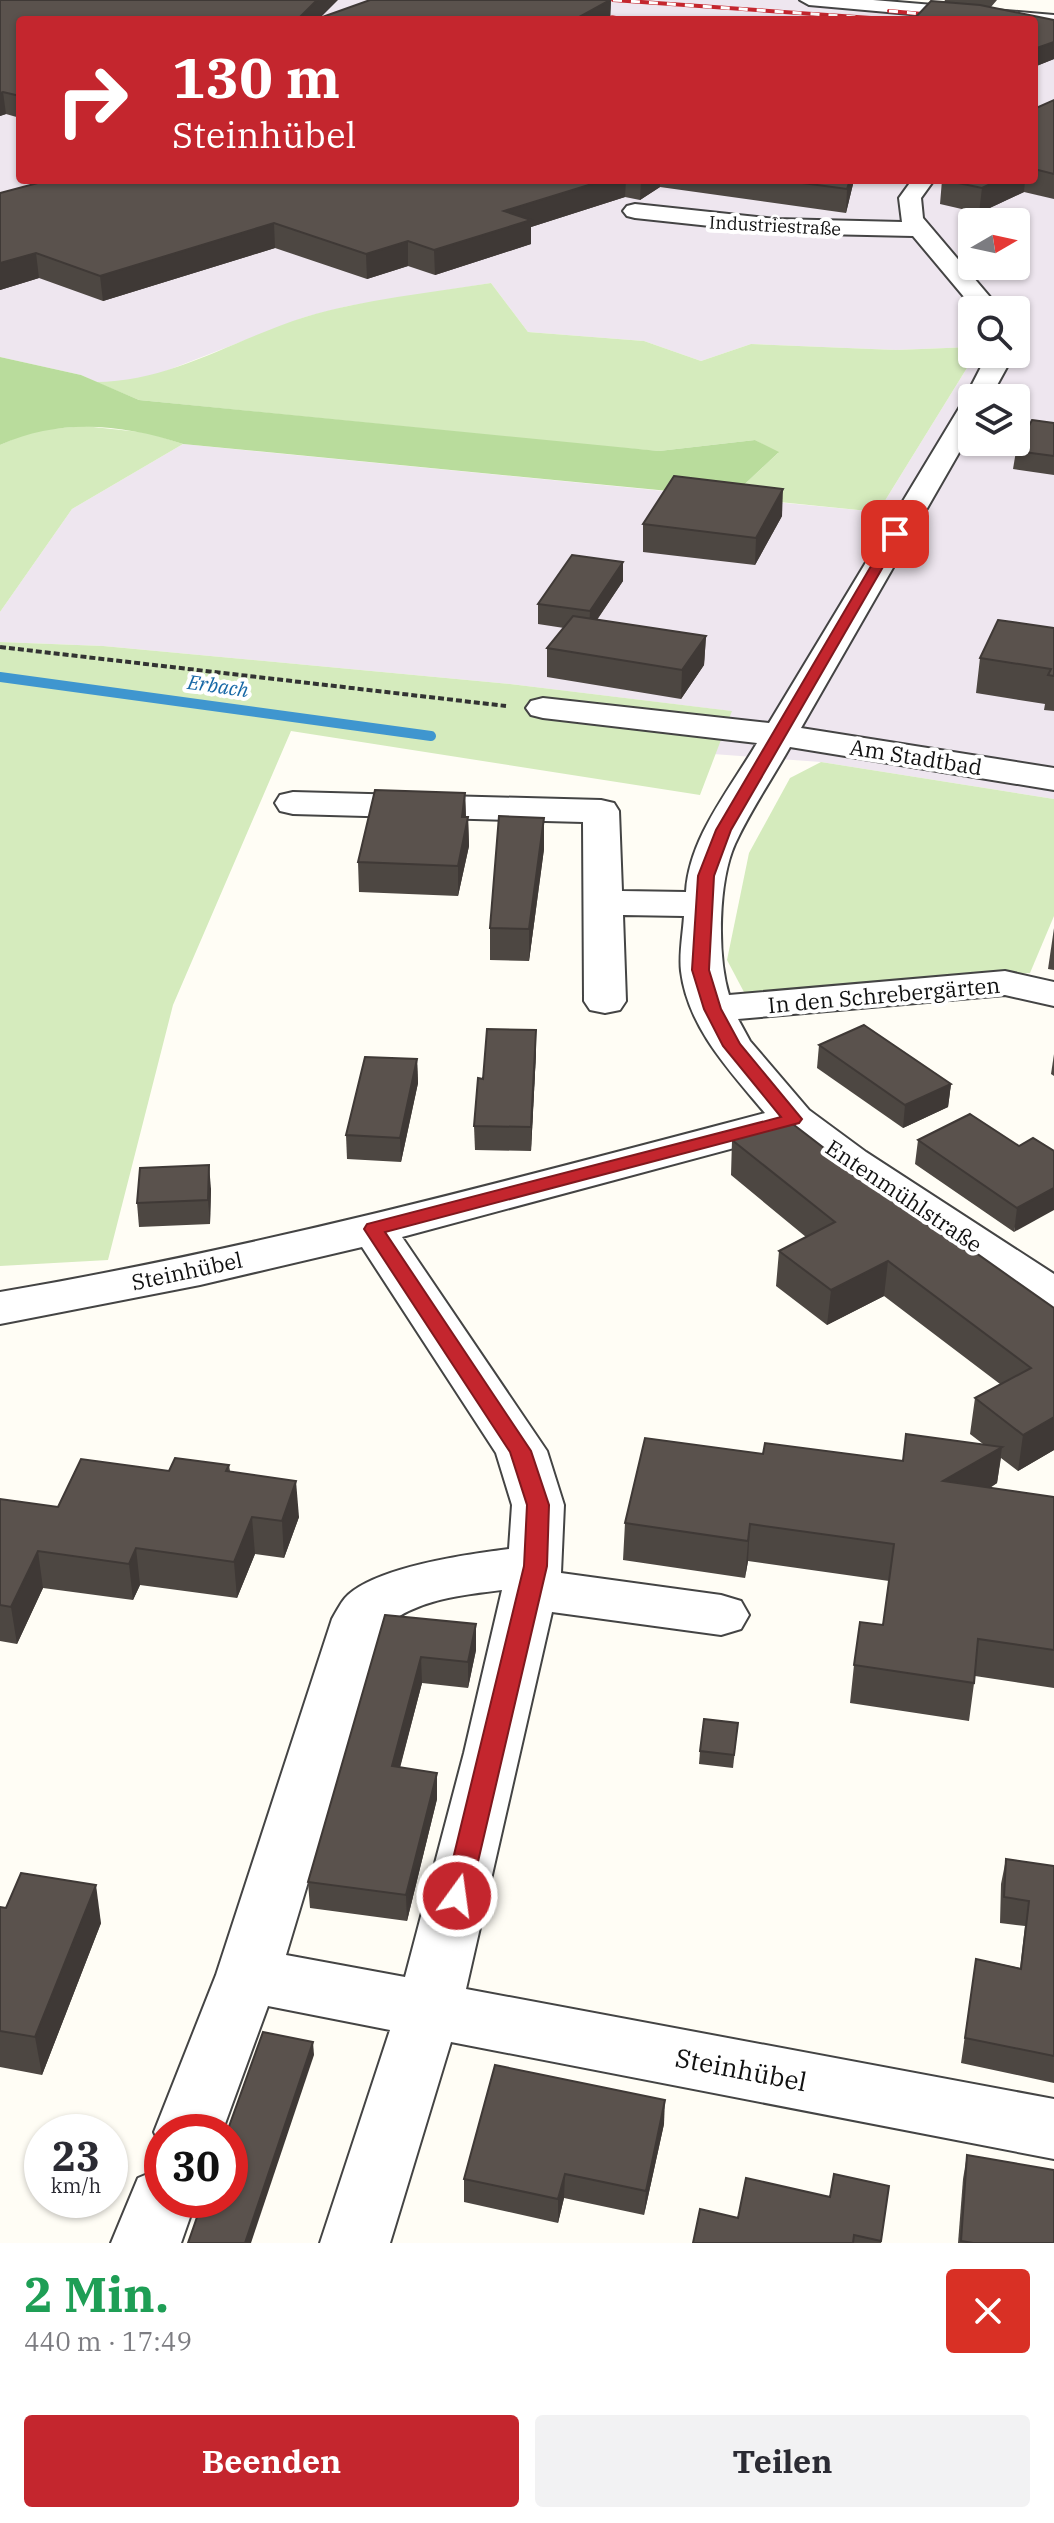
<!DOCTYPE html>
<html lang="de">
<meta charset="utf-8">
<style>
body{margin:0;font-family:"IBM Plex Serif",serif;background:#f2f2f3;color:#2b2b33;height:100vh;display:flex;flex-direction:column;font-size:30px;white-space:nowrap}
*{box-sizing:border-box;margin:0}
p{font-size:26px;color:#7c7c81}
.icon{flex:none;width:44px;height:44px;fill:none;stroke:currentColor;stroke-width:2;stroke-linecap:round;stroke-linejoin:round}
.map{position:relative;height:2243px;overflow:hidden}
.panel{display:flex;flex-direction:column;background:#fff;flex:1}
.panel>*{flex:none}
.guide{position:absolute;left:16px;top:16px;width:1022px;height:168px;border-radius:8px;box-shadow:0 2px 6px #0004;background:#c4262e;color:#fff;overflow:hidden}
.needle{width:52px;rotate:81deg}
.buttons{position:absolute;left:958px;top:208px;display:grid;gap:16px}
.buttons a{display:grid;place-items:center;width:72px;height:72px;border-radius:8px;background:#fff;box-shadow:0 2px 6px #0004;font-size:40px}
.speed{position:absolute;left:24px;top:2114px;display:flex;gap:16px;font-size:40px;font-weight:700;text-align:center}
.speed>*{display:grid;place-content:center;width:104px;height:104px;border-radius:50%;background:#fff;box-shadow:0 2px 6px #0004;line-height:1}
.speed small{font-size:20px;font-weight:400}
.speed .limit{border:12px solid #d22;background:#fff;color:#111}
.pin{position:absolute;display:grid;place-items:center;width:68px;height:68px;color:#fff;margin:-34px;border-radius:16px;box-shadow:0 4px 12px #0006}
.me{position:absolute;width:88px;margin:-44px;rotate:14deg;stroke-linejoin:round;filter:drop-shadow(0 0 6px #0008)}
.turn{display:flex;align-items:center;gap:28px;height:168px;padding:0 24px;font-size:36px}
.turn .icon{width:104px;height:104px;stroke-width:2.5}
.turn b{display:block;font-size:56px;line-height:68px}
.round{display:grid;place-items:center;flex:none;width:84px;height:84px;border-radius:8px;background:#f2f2f3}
.overview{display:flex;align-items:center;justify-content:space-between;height:136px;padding:0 24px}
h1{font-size:48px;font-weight:700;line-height:60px;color:#1e9e55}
.cta{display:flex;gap:16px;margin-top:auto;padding:16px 24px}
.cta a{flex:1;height:92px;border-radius:8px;background:#c4262e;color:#fff;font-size:32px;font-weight:700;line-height:92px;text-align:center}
.cta a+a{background:#f2f2f3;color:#2b2b33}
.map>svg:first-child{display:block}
.industrial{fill:#eee6ef;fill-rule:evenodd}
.green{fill:#d5ebbd}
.forest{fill:#b9dc9c}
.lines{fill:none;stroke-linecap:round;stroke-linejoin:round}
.stream{stroke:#3f96cf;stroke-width:10}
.minor-casing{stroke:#444;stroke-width:4}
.path{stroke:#333;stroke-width:4;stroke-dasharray:6 3;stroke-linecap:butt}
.minor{fill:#fff;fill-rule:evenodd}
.rail-casing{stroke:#c4262e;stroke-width:4}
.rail{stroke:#fff;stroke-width:3;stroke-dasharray:9;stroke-linecap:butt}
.wall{fill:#4d4742}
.shaded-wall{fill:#3f3936}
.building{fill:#5a524d;stroke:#3f3936;stroke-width:2}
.route{fill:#c4262e;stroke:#7f191e;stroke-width:2}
.labels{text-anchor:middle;stroke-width:8;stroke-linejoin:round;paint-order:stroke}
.far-street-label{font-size:18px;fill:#111;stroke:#fff}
.far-water-label{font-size:20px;font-style:italic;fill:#1768a6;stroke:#fff}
.street-label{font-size:22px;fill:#111;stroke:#fff}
.near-street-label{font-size:26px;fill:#111;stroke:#fff}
</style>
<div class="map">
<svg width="1054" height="2243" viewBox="0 0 1054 2243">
<rect width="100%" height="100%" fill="#fffdf5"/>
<path class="industrial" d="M0 0H869L1054 16V799L821 762 713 754 731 711 510 684 103 646 0 642V612L72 509 183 444 878 512 970 363 972 349V354H1016V310H972V347L896 350 751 344 701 361 644 341 528 332 491 283 348 306 305 317 153 376 127 382H96L81 375 0 357ZM20 20H1034V180H20ZM972 222H1016V266H972ZM972 398H1016V442H972Z"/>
<g class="green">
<path d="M491 283 528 332 644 341 701 361 751 344 896 350 972 347 970 363 878 512 731 497 778 453 755 440 659 451 598 446 139 400 96 382C170 382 235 339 305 317 365 299 429 293 491 283Z"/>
<polygon points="84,426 149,433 183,444 72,509 0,612 0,445 31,431"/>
<polygon points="0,642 103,646 510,684 732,711 700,795 291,731 173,1005 108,1260 0,1266"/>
<polygon points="821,762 1054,799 1054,916 1030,973 745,994 727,960 749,853 790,778"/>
</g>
<path class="forest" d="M0 357 81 375 139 400 659 451 755 440 779 452 731 497 183 444C122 424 60 418 0 445Z"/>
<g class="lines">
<polyline class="stream" points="0,677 431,736"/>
<g class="minor-casing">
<g id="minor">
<polygon points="800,0 873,0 1054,15 1054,27 1034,25 1034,20 977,20 809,5"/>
<polygon points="912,180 934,180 921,198 923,218 1001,310 975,310 913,236 775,233 635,218 627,216 623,211 627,206 635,204 775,219 902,222 899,198"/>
<path d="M982 354H1008L1007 367 990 398H972V430L801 728 1054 768V790L790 747C772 779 750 811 735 844 718 882 717 956 729 995L1005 971 1054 982V1006L1005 995 738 1019 750 1041 809 1110 866 1152 1054 1274V1311L1037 1307 834 1172 786 1134 402 1237 547 1451 564 1505 561 1573 721 1595 741 1601 749 1615 741 1629 721 1635 552 1612 466 1989 1054 2099V2159L451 2042 390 2243H320L390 2030 268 2006 222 2132H162V2148L154 2132 216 1975 332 1619C336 1612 340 1604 345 1598 373 1567 469 1554 509 1549L512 1505 496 1453 362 1247 200 1285 0 1324V1292C259 1248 511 1180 765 1113 730 1071 688 1028 681 971 679 954 683 933 684 916L623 915 626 1001 620 1010 605 1013 590 1010 584 1001 583 822 293 814 280 811 275 803 280 795 293 792 601 800 614 803 619 811 622 891 686 892C689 838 730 789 757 743L543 718 531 715 526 708 531 701 543 698 769 723 964 400 981 367ZM502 1590 464 1753 405 1977 286 1955 385 1626C418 1599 462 1595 502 1590Z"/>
<polygon points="162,2168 162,2200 196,2200 181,2243 111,2243 138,2178"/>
</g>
</g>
<polyline class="path" points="0,647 506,706"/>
<use href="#minor" class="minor"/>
<g class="rail-casing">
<g id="rail">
<polyline points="613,0 900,20"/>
<polyline points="889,11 989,20"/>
<polyline points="590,13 626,20"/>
</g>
</g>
<use href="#rail" class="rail"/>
</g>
<g class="wall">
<polygon points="0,0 321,18 611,0 610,20 20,20 20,118 6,114 0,116"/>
<polygon points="945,0 997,0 991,7 984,6 1054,20 1054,59 1034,67 1034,20 944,2"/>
<polygon points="1054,100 1054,199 1024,192 979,213 940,204 942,180 1034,180 1034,109"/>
<polygon points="49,180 854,180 846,213 660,187 640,200 625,197 531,227 531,244 435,275 408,266 367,279 275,248 103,301 39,278 0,290 0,193"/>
<polygon points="1054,423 1054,475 1013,469 1016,451"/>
<polygon points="782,516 755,565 643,552 643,524"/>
<polygon points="623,562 623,581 597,620 706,636 704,665 681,699 547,677 547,648 564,628 538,624 538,604"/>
<polygon points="1054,628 1054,711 1044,710 1045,704 976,693 980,658"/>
<polygon points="465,793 466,817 468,817 469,846 458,896 359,892 358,862"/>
<polygon points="544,818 544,849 529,961 490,960 490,928"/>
<polygon points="1054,928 1054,970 1048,969"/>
<polygon points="819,1045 951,1084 948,1107 903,1128 817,1068"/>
<polygon points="536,1053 531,1151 475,1150 474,1126 483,1079"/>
<polygon points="1054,1054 1054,1076 1051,1074"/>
<polygon points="417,1059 418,1083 401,1162 347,1159 346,1135"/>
<polygon points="1033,1138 1014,1232 915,1164 918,1140 1019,1146"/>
<polygon points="732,1140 902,1208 1054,1308 1054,1450 1018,1471 1001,1458 997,1483 990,1488 1054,1497 1054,1688 975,1676 969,1721 850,1703 854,1665 883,1625 889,1581 748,1561 745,1578 623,1560 625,1523 763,1454 903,1461 983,1444 970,1434 975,1398 1000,1384 884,1296 827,1325 776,1286 779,1251 806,1237 731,1175"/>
<polygon points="211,1189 210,1224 139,1227 137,1203"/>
<polygon points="229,1465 230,1471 299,1517 284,1558 255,1554 237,1598 140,1585 133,1600 43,1588 17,1644 0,1641 0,1499 58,1507 169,1471"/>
<polygon points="385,1615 476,1650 468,1688 422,1683 400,1768 437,1799 407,1921 310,1908 308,1882"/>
<polygon points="738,1723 733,1768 699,1764 700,1751"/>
<polygon points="1006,1859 1054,1866 1054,2083 961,2063 976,1959 1020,1968 1025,1926 1000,1923 1001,1884"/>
<polygon points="0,1907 101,1923 42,2075 0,2067"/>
<polygon points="664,2124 644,2215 564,2198 558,2223 464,2202 464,2179"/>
<polygon points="967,2155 1054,2243 958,2243 963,2179"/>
<polygon points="889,2186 881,2243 693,2243 830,2197"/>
</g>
<g class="shaded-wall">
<polygon points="317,0 338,0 318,20 297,20"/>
<polygon points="611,0 610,20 579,20 579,17"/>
<polygon points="1054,42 1054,59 1034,67 1034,49"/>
<polygon points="3,92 6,114 0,116 0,93"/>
<polygon points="605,180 626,180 625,197 531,227 531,244 435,275 434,250 504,211"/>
<polygon points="641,180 660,180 660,187 640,200"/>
<polygon points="850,180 854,180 846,213 847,189"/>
<polygon points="999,180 1025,180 1024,192 979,213 982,188"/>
<polygon points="274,223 275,248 103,301 100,276"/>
<polygon points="408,241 408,266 367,279 366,254"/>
<polygon points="36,253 39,278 0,290 0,263"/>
<polygon points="783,489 782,516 755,565 756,538"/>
<polygon points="623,562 623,581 589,631 590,611"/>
<polygon points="706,636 704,665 681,699 682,670"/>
<polygon points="465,793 466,822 468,817 469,846 458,896 458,866"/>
<polygon points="544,818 544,849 529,961 529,929"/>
<polygon points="536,1030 536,1053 531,1151 531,1127"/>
<polygon points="417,1059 418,1083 401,1162 400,1138"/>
<polygon points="951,1084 948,1107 903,1128 905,1105"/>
<polygon points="209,1165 211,1189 210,1224 208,1200"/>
<polygon points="1054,1188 1054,1210 1014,1232 1017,1208"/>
<polygon points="888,1261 884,1296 827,1325 831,1290"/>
<polygon points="1054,1417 1054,1450 1018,1471 1023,1435"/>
<polygon points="1002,1447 997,1483 938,1518 943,1481"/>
<polygon points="296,1481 299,1517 284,1558 282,1521"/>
<polygon points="252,1517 255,1554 237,1598 234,1562"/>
<polygon points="750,1524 748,1561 745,1578 748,1541"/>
<polygon points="136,1548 140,1585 133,1600 129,1564"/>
<polygon points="38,1551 43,1588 17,1644 11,1607"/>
<polygon points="476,1624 476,1650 468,1688 468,1662"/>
<polygon points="421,1657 422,1683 393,1793 392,1766"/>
<polygon points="437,1773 437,1799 407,1921 406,1895"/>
<polygon points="96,1885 101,1923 42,2075 35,2037"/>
<polygon points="313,2042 314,2055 251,2243 245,2243"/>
<polygon points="665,2100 664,2124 644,2215 646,2191"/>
<polygon points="565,2174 564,2198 558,2223 558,2199"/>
</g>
<g class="building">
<polygon points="0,0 317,0 297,20 20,20 20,96 3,92 0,93"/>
<polygon points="370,0 610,0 579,17 606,20 314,20"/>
<polygon points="931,1 980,5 1054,20 1054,42 1034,49 1034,20 913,20"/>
<polygon points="1054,100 1054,174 1034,169 1034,109"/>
<polygon points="49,180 605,180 504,211 531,220 434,250 408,241 366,254 274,223 100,276 36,253 0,263 0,193"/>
<polygon points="780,180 850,180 847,189"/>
<polygon points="944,180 999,180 982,188"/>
<polygon points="1032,420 1054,423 1054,456 1016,451"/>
<polygon points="674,476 783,489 756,538 643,524"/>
<polygon points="572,555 623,562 590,611 538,604"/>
<polygon points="573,616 706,636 682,670 547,648"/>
<polygon points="998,620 1054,628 1054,676 1048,675 1051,669 980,658"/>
<polygon points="375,790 465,793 462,817 468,817 458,866 358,862"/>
<polygon points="499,816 544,818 529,929 490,928"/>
<polygon points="864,1025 951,1084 905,1105 819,1045"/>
<polygon points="487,1029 536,1030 531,1127 474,1126 478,1078 483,1079"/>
<polygon points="365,1057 417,1059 400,1138 346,1135"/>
<polygon points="970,1114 1019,1146 1033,1138 1054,1151 1054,1188 1017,1208 918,1140"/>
<polygon points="785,1118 902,1208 908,1205 1054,1308 1054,1417 1023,1435 975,1398 1031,1368 888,1261 831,1290 779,1251 835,1222 732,1140"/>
<polygon points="209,1165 208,1200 137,1203 140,1168"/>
<polygon points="906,1434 1002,1447 943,1481 1054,1497 1054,1650 978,1639 974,1683 854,1665 860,1622 883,1625 894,1544 750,1524 748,1541 625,1523 645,1438 763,1454 765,1443 903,1461"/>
<polygon points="175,1458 229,1465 226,1471 296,1481 282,1521 252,1517 234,1562 136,1548 129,1564 38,1551 11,1607 0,1605 0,1499 58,1507 81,1459 169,1471"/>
<polygon points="385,1615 476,1624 468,1662 421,1657 392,1766 437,1773 406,1895 308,1882"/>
<polygon points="704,1719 738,1723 734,1755 700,1751"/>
<polygon points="1006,1859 1054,1866 1054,2056 965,2038 976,1959 1021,1969 1029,1901 1004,1897"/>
<polygon points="21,1873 96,1885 35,2037 0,2031 0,1907 6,1908"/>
<polygon points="263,2032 313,2042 245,2243 188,2243 203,2200 230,2200 230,2132 227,2132"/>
<polygon points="495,2065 665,2100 646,2191 565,2174 558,2199 464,2179"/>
<polygon points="967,2155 1054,2170 1054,2243 973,2243 961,2241"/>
<polygon points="834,2174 889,2186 881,2241 854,2235 853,2243 693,2243 700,2209 738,2218 746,2178 830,2197"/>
</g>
<polygon class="route" points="891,532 902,534 731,830 714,876 709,970 721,1009 740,1044 802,1119 799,1123 385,1232 531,1451 549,1505 547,1566 470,1896 466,1904 457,1907 448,1904 444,1896 524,1566 527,1505 510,1452 364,1229 367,1224 781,1117 723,1046 704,1009 692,970 698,876 716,830"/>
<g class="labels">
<g class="far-street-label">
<text transform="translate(775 226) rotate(3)" y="6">Industriestraße</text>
</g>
<g class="far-water-label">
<text transform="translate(218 686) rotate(8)" y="7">Erbach</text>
</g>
<g class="street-label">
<text transform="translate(916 757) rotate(9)" y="8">Am Stadtbad</text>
<text transform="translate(884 995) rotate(-5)" y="8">In den Schrebergärten</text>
<text transform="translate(904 1196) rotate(34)" y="8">Entenmühlstraße</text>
<text transform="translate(187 1271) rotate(-12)" y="8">Steinhübel</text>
</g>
<g class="near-street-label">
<text transform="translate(741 2070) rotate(11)" y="9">Steinhübel</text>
</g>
</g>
</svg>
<div class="buttons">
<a><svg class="needle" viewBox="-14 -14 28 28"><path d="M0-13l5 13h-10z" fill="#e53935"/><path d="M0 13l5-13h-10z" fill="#7c7c81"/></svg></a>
<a><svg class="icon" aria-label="search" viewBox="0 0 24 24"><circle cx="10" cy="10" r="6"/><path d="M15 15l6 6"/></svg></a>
<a><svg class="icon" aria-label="layers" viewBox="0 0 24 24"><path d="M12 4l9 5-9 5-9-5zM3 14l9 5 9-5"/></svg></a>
</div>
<div class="speed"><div>23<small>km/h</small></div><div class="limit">30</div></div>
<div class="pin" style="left:895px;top:534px;background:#d93025"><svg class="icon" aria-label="arrive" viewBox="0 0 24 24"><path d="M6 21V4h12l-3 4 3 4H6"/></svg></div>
<svg class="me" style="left:457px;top:1896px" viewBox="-20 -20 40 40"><circle r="17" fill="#c4262e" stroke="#fff" stroke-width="3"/><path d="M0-11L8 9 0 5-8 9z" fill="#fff"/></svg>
<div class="guide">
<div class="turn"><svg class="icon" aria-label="right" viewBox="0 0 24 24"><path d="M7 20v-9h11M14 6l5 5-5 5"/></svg><div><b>130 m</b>Steinhübel</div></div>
</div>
</div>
<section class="panel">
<div class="overview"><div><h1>2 Min.</h1><p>440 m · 17:49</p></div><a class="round" style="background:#d93025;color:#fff"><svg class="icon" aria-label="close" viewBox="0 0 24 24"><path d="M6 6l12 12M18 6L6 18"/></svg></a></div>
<div class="cta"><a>Beenden</a><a>Teilen</a></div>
</section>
